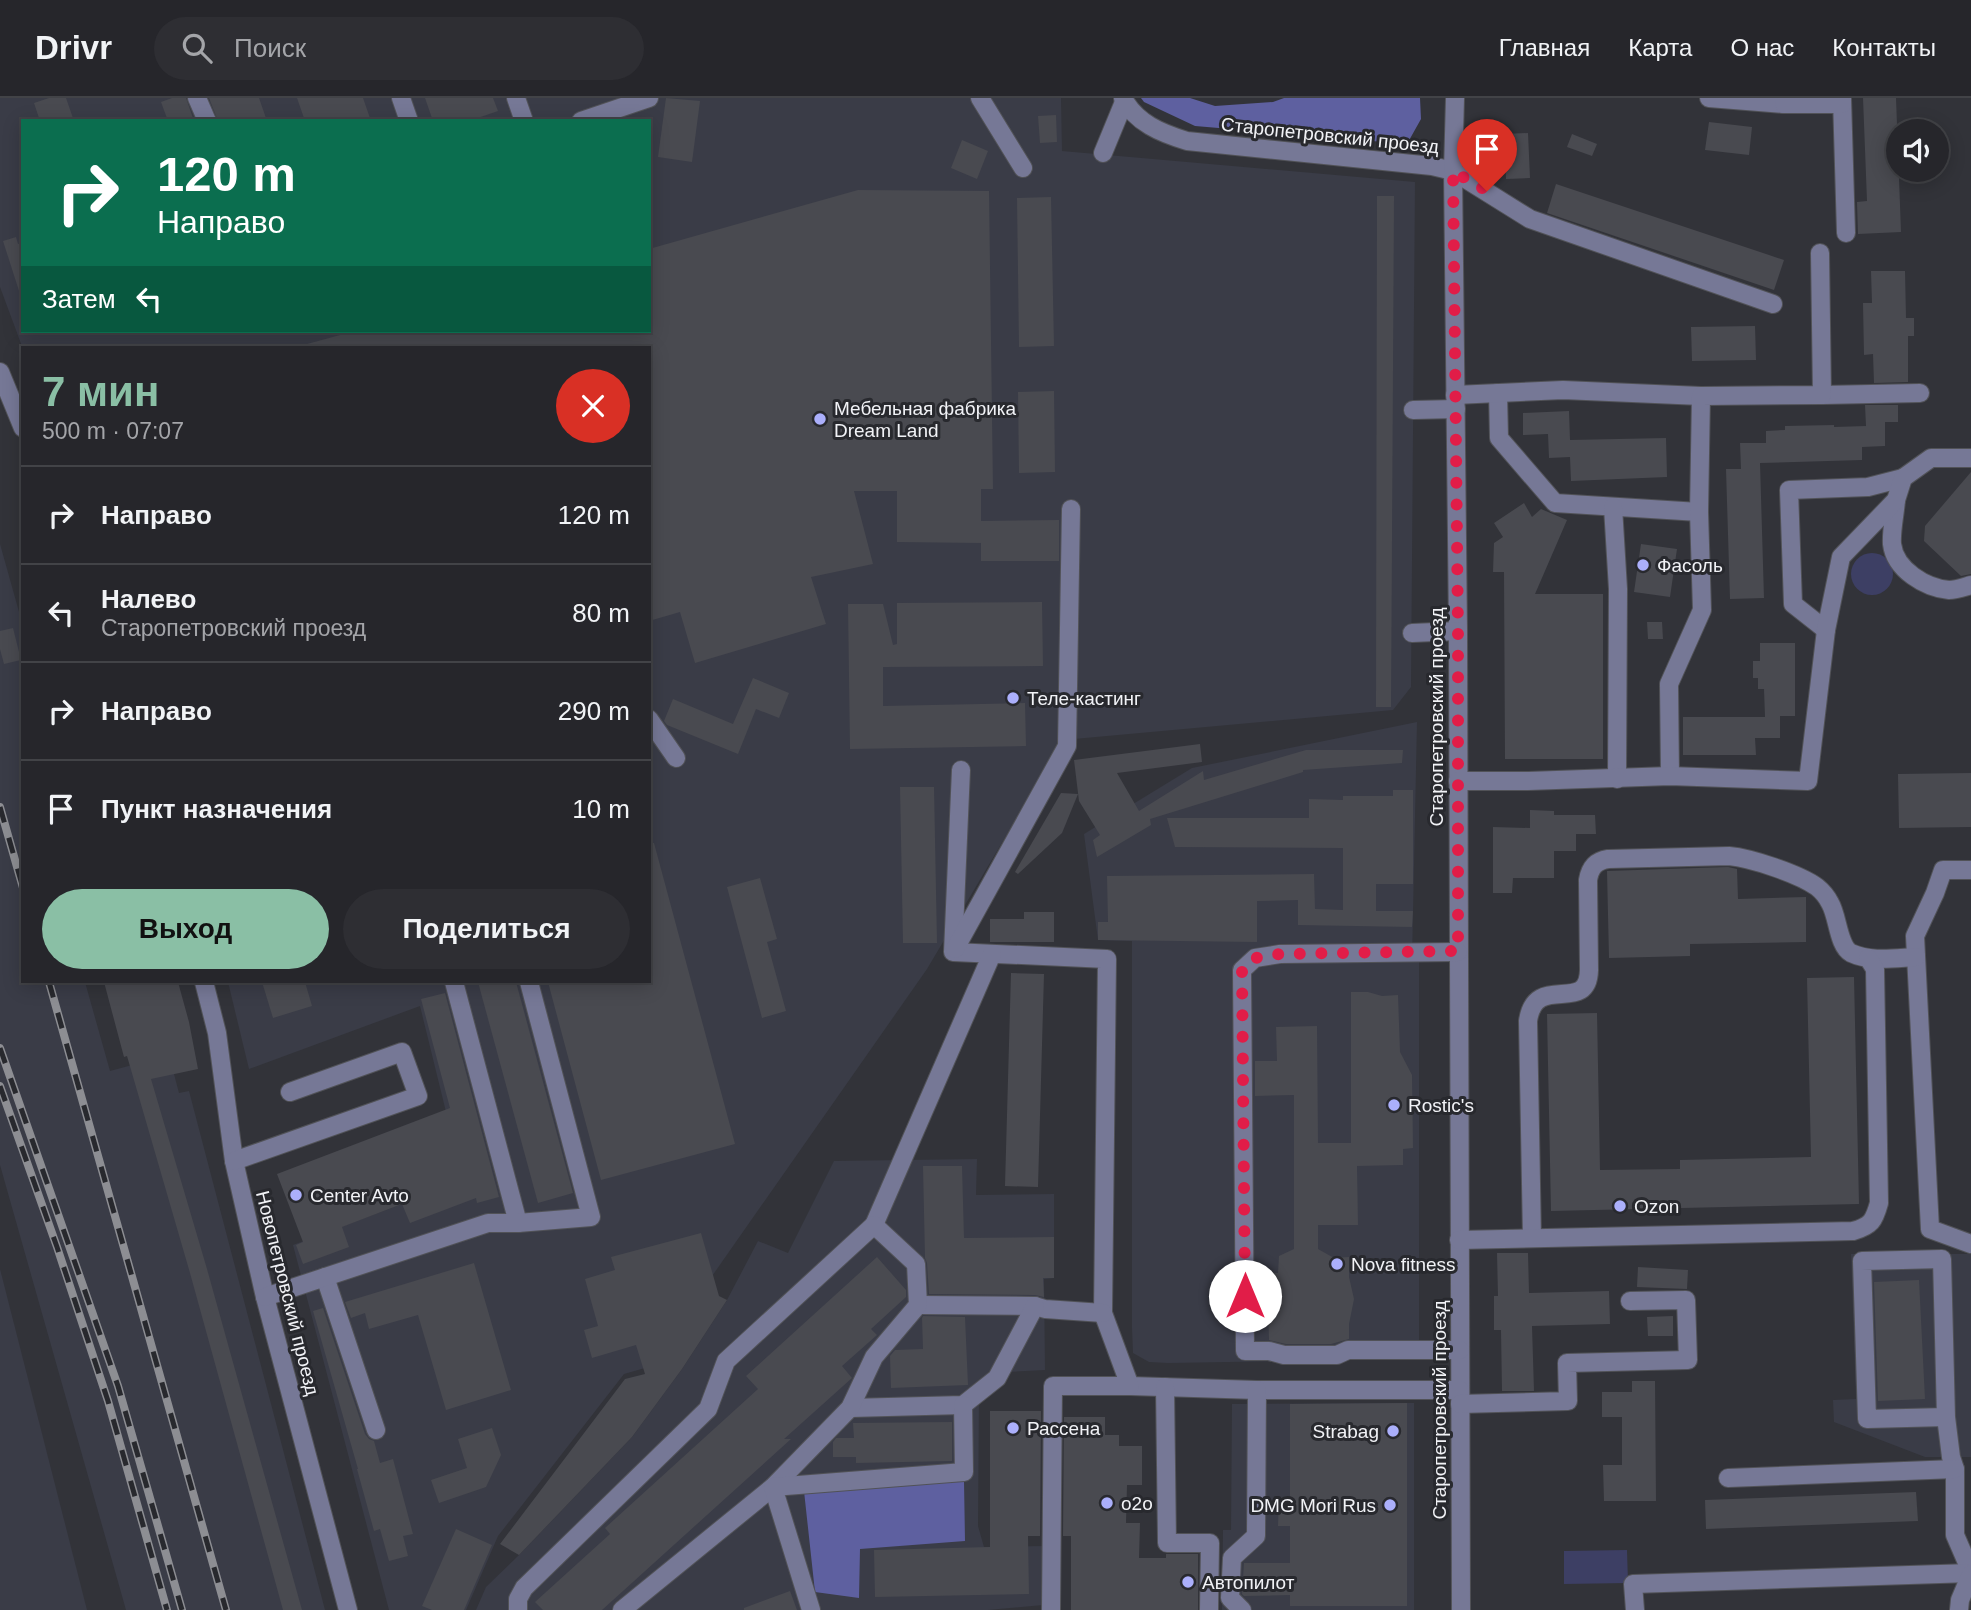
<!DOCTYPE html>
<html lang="ru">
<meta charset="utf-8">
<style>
body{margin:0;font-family:Helvetica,sans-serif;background:#2e2e33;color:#f1f3f6;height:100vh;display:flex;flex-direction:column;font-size:26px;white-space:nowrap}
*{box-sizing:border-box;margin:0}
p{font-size:23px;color:#a4a5a9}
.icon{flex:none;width:38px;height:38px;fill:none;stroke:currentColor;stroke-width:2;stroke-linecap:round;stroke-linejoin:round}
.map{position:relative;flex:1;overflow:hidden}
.panel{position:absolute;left:21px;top:248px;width:630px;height:637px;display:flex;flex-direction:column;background:#26262b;border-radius:0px;box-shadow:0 4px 18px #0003,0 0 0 2px #424347}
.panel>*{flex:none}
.banner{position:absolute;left:21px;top:21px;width:630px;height:214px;border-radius:0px;box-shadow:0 4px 18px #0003,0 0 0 2px #424347;background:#0b6e4f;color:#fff;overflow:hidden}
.fabs{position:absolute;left:1886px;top:21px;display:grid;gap:14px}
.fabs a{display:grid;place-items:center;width:63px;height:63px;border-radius:50%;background:#26262b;box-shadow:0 4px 18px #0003,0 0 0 2px #424347;font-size:35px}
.pin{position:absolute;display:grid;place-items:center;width:60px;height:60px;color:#fff;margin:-72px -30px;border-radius:50% 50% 50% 0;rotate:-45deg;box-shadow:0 0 7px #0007}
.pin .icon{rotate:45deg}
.me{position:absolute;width:77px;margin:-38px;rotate:0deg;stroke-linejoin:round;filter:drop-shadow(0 0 5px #0008)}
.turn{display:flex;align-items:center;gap:24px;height:147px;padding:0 21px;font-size:32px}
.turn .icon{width:91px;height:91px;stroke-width:2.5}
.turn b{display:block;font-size:49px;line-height:60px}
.then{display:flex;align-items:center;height:66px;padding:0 21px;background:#0003;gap:14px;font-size:26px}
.round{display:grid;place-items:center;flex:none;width:74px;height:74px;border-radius:37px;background:#2e2e33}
.overview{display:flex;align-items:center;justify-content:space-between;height:119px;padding:0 21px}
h1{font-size:42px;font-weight:600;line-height:52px;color:#8abfa5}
.button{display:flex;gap:14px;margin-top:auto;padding:14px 21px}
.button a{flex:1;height:80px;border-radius:42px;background:#8abfa5;color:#111;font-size:28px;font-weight:600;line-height:80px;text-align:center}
.button a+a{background:#2e2e33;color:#f1f3f6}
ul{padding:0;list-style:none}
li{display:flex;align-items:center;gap:21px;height:98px;padding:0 21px;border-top:2px solid #424347}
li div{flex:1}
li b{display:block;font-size:26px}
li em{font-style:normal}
header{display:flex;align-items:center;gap:42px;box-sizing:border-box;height:98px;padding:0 35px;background:#26262b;border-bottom:2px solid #424347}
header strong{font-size:33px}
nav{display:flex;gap:38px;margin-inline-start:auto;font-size:24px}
.search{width:490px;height:63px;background:#2e2e33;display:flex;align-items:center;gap:18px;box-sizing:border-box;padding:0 24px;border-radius:38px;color:#a4a5a9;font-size:26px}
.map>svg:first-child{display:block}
.built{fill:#3a3c47;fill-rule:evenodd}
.green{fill:#3d3f64}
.forest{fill:#5e60a0}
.building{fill:#494a50}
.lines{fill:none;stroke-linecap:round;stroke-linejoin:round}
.minor-casing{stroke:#515257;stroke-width:20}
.minor{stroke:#767896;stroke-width:18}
.rail-casing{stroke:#8d8e93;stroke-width:8}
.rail{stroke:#28292e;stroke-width:5;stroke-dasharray:16;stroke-linecap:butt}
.route{stroke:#e11d48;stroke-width:12;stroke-dasharray:0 21.6}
.poi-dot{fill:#abaffb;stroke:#28292e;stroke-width:2.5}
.labels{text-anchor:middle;stroke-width:6;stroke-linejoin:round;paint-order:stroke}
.street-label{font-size:19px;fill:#f1f2f6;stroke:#28292e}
.poi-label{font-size:19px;fill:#f1f2f6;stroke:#28292e;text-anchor:start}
</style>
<header>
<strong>Drivr</strong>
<div class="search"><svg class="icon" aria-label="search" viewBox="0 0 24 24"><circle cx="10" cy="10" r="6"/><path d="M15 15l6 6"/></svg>Поиск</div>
<nav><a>Главная</a><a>Карта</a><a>О нас</a><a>Контакты</a></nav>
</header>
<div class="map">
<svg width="1971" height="1512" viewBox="0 0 1971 1512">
<rect width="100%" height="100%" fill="#323339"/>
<g class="built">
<path d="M0 0H1061L1062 53 1415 84 1411 589 1393 612 1063 642 927 871 703 1191 659 1266 624 1276 498 1438 466 1512H389L293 1147 463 1083 420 908 249 971 228 884H649V250L23 251 0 189ZM23 23H649V233H23Z"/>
<polygon points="0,446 23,528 23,884 85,884 110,973 169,957 179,995 189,993 325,1512 126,1512 0,1067"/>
<polygon points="1417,624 1412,863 1419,863 1419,1261 1168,1265 1149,1264 1133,1255 1132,1230 1132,843 1098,842 1084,736 1192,670"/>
<polygon points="977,1061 976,1097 1054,1096 1054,1180 1044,1181 1045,1272 1007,1274 1006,1282 979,1297 978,1428 984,1449 1044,1448 1043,1507 988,1512 476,1512 486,1489 519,1457 632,1339 682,1271 727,1202 758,1143 788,1155 834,1063"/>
<polygon points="1851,1156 1971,1156 1971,1359 1925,1359 1834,1324 1833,1302 1856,1301"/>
<polygon points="0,1171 87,1512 0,1512"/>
<polygon points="1414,1305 1414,1512 1222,1512 1223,1432 1231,1432 1232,1306"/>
</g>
<g class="green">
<circle cx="1872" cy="476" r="21"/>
<polygon points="1627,1452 1628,1485 1564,1486 1564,1453"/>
</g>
<g class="forest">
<polygon points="1141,0 1190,0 1215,8 1273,4 1284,0 1420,0 1421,21 1407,46 1195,28 1144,4"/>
<polygon points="964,1383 965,1443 860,1451 859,1500 815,1494 804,1393"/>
</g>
<g class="building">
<polygon points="49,0 66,0 74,23 40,23 34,5"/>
<polygon points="172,0 186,0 194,23 168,23 161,4"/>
<polygon points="209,0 259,0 267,23 218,23"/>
<polygon points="297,0 363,0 371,23 305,23"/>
<polygon points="425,0 493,0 498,13 469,23 433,23"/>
<polygon points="666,0 700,3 692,64 658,59"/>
<polygon points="1863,0 1896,0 1901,134 1858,136 1857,104 1867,103"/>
<polygon points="1056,17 1057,44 1040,45 1038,18"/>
<polygon points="1709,24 1752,29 1749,57 1705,52"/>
<polygon points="1528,35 1530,80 1506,81 1504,36"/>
<polygon points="1572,36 1597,46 1592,58 1567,49"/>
<polygon points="962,42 988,53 977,81 951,70"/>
<polygon points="1556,86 1784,162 1774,192 1547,115"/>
<polygon points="858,92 989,93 993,391 981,391 981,423 1059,422 1059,463 981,463 981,445 897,444 897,393 854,393 873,466 811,479 826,526 695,565 680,514 649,523 649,250 308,250 307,246 355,233 649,233 649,151"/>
<polygon points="1377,98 1394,98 1391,609 1376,609"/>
<polygon points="1051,99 1054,248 1019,249 1017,100"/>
<polygon points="16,139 18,146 23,145 23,196 20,196 3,143"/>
<polygon points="1871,173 1905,173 1906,220 1914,220 1914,238 1908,238 1908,284 1874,285 1873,256 1864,257 1863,205 1872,205"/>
<polygon points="1755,228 1756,262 1692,263 1691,229"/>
<polygon points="1054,293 1055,374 1019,375 1018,294"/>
<polygon points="1865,307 1898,307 1898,324 1885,324 1885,348 1862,349 1862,362 1760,365 1764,500 1730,501 1726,371 1741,371 1740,345 1766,345 1766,333 1785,332 1785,328 1834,327 1834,329 1866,328"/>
<polygon points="1569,313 1570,342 1666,340 1667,379 1571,383 1570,359 1549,360 1548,336 1523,337 1523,315"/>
<polygon points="1971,374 1971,476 1961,478 1924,443 1925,428"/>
<polygon points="1524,405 1532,419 1541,411 1567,422 1535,496 1603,496 1603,661 1505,661 1504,474 1493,474 1494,445 1503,439 1494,425"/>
<polygon points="1641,446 1677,451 1670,499 1634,494"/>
<polygon points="1042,504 1043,568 883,569 883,608 1025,605 1026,648 850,651 848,506 883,506 893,547 897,546 897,505"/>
<polygon points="1647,524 1662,524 1663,541 1648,541"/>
<polygon points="13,530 21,562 4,566 0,551 0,533"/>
<polygon points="1760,545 1795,545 1795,618 1780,618 1780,640 1755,640 1756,657 1683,657 1683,619 1765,619 1764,591 1758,591 1758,580 1753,580 1753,563 1760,563"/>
<polygon points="753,580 789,595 779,620 756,611 738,656 667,627 664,623 673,601 733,626"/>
<polygon points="1200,646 1202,664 1117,675 1139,713 1203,673 1204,682 1306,652 1403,652 1402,665 1303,672 1303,674 1150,721 1151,727 1097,759 1093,742 1100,737 1079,703 1074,662"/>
<polygon points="1971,675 1971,729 1899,730 1898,676"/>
<polygon points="900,689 934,689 937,845 903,845"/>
<polygon points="1393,692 1413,692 1413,786 1376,786 1376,813 1413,813 1412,829 1298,827 1298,802 1257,803 1257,844 1098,842 1098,824 1108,824 1107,778 1314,776 1315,811 1343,812 1343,750 1175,749 1167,720 1309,720 1309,701 1343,702 1343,698 1393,698"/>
<polygon points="1061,695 1078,696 1062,735 1018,776 1015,774"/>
<polygon points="1530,712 1554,713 1554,717 1595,717 1596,736 1576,736 1576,753 1554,753 1554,780 1513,780 1512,795 1493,795 1493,729 1530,730"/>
<polygon points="649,745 654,745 735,1046 601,1082 548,884 649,884"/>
<polygon points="1728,769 1737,771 1738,801 1806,799 1806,844 1690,846 1690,858 1609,860 1607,773"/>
<polygon points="760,780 777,841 767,844 786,913 762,920 727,789"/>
<polygon points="1024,814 1054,814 1054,844 990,844 990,821 1024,821"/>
<polygon points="1011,875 1044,876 1038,1089 1005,1088"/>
<polygon points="1854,879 1859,1106 1551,1113 1547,916 1597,915 1600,1072 1680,1071 1680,1062 1811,1059 1807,880"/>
<polygon points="104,884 178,884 189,924 198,971 151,981 207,1171 302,1512 283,1512 190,1175 127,958 124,959"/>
<polygon points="262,884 305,884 312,908 273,920"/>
<polygon points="478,884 516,884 573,1095 538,1105"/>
<polygon points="1351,894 1368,894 1382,898 1398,897 1400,954 1412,977 1413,1050 1403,1051 1403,1067 1357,1068 1358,1127 1318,1127 1318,1151 1334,1160 1349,1159 1349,1179 1354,1201 1349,1226 1349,1241 1331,1246 1286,1246 1269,1242 1267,1174 1278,1175 1279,1158 1294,1151 1294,997 1255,998 1255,963 1277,963 1276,929 1317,928 1318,1045 1351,1045"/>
<polygon points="445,895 499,1099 477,1105 476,1100 410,1125 402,1106 342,1129 349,1149 303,1166 296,1147 303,1144 277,1076 450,1010 421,901"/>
<polygon points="923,1068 962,1068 964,1140 1054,1139 1054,1180 1043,1180 1044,1199 1035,1197 929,1196 927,1165 925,1160"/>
<polygon points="701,1135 719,1198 727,1202 682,1271 632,1339 519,1457 500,1446 625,1281 645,1276 636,1247 592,1260 584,1232 598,1228 585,1181 615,1172 611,1159"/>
<polygon points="1497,1155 1528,1155 1529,1195 1609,1193 1610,1226 1532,1228 1534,1293 1502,1293 1501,1232 1494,1232 1494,1198 1498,1198"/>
<polygon points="877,1159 906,1192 906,1199 871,1231 877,1237 842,1268 852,1280 784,1341 791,1341 602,1512 543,1512 535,1504 610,1436 605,1430 758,1291 746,1278"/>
<polygon points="474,1165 511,1292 446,1312 418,1217 369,1231 365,1215 351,1220 345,1204"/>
<polygon points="1638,1169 1688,1172 1687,1191 1637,1189"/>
<polygon points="1919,1182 1925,1301 1878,1303 1874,1184"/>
<polygon points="323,1210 365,1336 369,1341 374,1343 380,1365 393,1361 413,1436 403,1438 408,1458 389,1463 380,1431 374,1433 357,1371 358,1371 313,1213"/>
<polygon points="923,1218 965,1219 968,1287 891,1290 890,1258 895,1252 923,1251 922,1220"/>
<polygon points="1673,1218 1673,1238 1648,1238 1647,1219"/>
<polygon points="1632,1283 1655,1283 1656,1403 1604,1403 1603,1367 1622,1367 1622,1319 1602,1319 1602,1294 1632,1294"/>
<polygon points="1407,1305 1407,1508 1290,1508 1290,1497 1244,1498 1242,1496 1244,1465 1290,1465 1290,1428 1278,1428 1279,1402 1290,1402 1290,1306"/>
<polygon points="990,1313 1041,1313 1040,1438 1028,1438 1029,1496 875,1499 874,1452 990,1449"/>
<polygon points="1064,1319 1105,1319 1105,1337 1119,1337 1119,1348 1142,1348 1142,1387 1127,1387 1126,1425 1140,1425 1139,1460 1166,1460 1166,1456 1198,1456 1198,1512 1071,1512 1071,1438 1063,1438"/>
<polygon points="952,1324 952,1363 856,1365 856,1359 833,1359 833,1344 836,1340 854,1340 853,1325"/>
<polygon points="492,1330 501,1357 486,1389 439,1405 431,1382 467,1370 458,1341"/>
<polygon points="1916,1394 1918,1423 1706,1431 1705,1402"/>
<polygon points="456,1431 492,1447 464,1512 432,1512 422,1508"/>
<polygon points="790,1493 797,1512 744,1512 744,1510"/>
</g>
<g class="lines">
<g class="minor-casing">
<g id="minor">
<polyline points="197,0 207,23"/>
<polyline points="401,0 409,23"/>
<polyline points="516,0 524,23"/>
<polyline points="980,0 1023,70"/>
<path d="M1123 0C1136 25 1161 35 1187 43L1432 68 1453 73 1458 533 1461 1512"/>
<polyline points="1455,0 1453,73 1530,121 1773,206"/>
<polyline points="1709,0 1784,6 1788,0"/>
<polyline points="1842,0 1846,135"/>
<polyline points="1784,6 1842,6"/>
<polyline points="581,23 649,0"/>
<polyline points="1103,55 1124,4"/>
<polyline points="0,274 23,330"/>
<polyline points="1498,295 1499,340 1555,405 1699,414"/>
<polyline points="1455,297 1563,292 1701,298"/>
<polyline points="1822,297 1920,295"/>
<polyline points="1413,312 1456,311"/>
<path d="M1896 402C1895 416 1891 433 1892 446 1895 472 1926 490 1949 492 1956 492 1964 489 1971 487"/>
<polyline points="1613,409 1618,491 1617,681"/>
<polyline points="1826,532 1793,506 1789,392 1868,389 1903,380"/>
<polyline points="1412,535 1458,533"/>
<polyline points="649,621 676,660"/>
<polyline points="961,672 953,854 1107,861 1103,1215 1130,1288 1257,1292 1460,1292"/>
<polyline points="1670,678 1669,586 1702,512 1699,414 1701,298 1822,297 1820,155"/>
<polyline points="1458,683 1528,683 1670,678 1808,683 1826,532 1841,459 1896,402 1903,380 1931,360 1971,360"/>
<polyline points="1971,772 1943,772 1935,795 1915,838 1930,1131 1971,1146"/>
<polyline points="955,851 1067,648 1071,411"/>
<polyline points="1458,854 1280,856 1255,860 1242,872 1245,1253 1269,1253 1284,1257 1337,1257 1348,1252 1460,1252"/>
<polyline points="204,884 217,935 234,1063 265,1199 348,1512"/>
<polyline points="454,884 518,1125"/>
<polyline points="234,1063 418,998 402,954 290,994"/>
<polyline points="874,1127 992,856"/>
<path d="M1532 1140 1528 923C1535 873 1588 918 1589 872L1588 782C1590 770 1595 763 1608 761L1729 758C1751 760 1799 776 1817 789 1822 793 1827 799 1830 805 1838 818 1838 848 1851 855 1870 864 1895 860 1916 859"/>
<path d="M1459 1142 1853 1133C1871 1128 1874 1123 1879 1105L1875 871 1868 860"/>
<polyline points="325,1179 376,1332"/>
<polyline points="265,1199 488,1125 518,1125 591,1119 529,884"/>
<polyline points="918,1207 1035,1208 1045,1211 1103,1215"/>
<polyline points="1165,1289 1167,1445 1210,1445 1209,1512"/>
<polyline points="1460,1306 1568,1303 1567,1265 1688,1262 1686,1202 1630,1203"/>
<polyline points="850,1310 963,1307 997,1280 1035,1208"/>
<polyline points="1946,1319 1867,1321 1862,1163 1942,1161 1946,1319 1951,1359 1955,1371 1955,1437 1971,1474"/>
<polyline points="1728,1380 1955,1371"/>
<polyline points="518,1512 518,1501 524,1490 708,1311 726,1263 874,1127 916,1166 918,1207 874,1259 850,1310 773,1389 622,1512"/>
<polyline points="811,1512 773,1389 964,1374 963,1307"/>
<polyline points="1051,1512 1053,1288 1130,1288"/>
<polyline points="1242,1512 1230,1500 1232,1460 1256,1438 1257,1292"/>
<polyline points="1635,1512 1633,1486 1971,1475"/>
<polyline points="1959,1512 1960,1502 1971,1476"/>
</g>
</g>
<use href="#minor" class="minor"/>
<g class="rail-casing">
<g id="rail">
<polyline points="0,709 23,790"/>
<polyline points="49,884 226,1512"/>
<polyline points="0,950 118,1288 182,1512"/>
<polyline points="0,988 57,1149 108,1303 167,1512"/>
</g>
</g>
<use href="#rail" class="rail"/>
</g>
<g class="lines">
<polyline class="route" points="1245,1198 1242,872 1255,860 1280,856 1458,853 1458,533 1453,73 1487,93"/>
</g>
<g class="poi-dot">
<circle cx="820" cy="321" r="7"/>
<circle cx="1643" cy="467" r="7"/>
<circle cx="1013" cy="600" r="7"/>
<circle cx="1394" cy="1007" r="7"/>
<circle cx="296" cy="1097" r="7"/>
<circle cx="1620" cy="1108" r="7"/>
<circle cx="1337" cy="1166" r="7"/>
<circle cx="1013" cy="1330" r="7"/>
<circle cx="1393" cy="1333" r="7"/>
<circle cx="1107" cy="1405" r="7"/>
<circle cx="1390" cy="1407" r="7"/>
<circle cx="1188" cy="1484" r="7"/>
</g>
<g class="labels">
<g class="street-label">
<text transform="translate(1330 37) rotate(6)" y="7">Старопетровский проезд</text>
<text transform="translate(1436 619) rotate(-90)" y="7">Старопетровский проезд</text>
<text transform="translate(288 1195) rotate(76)" y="7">Новопетровский проезд</text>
<text transform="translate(1439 1312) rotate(-90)" y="7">Старопетровский проезд</text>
</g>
<g class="poi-label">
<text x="834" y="317">Мебельная фабрика<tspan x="834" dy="22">Dream Land</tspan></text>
<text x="1657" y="474">Фасоль</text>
<text x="1027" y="607">Теле-кастинг</text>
<text x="1408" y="1014">Rostic's</text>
<text x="310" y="1104">Center Avto</text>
<text x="1634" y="1115">Ozon</text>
<text x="1351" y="1173">Nova fitness</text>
<text x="1027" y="1337">Рассена</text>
<text x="1379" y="1340" text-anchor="end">Strabag</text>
<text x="1121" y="1412">o2o</text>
<text x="1376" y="1414" text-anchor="end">DMG Mori Rus</text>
<text x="1202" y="1491">Автопилот</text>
</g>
</g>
</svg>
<div class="fabs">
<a><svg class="icon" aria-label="sound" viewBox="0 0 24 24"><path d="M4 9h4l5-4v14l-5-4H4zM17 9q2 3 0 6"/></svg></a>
</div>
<div class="pin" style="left:1487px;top:93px;background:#d93025"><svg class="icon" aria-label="arrive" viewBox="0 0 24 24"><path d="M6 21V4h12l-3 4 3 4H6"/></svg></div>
<svg class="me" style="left:1245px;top:1198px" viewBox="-20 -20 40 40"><circle r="19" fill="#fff"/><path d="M0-13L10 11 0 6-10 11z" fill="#e11d48"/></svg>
<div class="banner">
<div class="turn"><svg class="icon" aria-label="right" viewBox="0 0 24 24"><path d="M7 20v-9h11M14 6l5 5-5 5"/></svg><div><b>120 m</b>Направо</div></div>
<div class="then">Затем<svg class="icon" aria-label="left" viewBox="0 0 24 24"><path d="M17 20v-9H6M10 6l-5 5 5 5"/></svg></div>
</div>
<section class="panel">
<div class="overview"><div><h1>7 мин</h1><p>500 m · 07:07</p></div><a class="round" style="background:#d93025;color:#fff"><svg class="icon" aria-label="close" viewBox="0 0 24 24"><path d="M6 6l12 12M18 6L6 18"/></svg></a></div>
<ul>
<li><svg class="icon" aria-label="right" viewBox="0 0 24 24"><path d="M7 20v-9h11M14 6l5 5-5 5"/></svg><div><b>Направо</b></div><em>120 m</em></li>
<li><svg class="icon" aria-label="left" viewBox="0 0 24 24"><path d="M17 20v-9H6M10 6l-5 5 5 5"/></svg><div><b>Налево</b><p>Старопетровский проезд</p></div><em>80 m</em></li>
<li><svg class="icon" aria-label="right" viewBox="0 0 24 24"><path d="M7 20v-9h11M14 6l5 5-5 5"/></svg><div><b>Направо</b></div><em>290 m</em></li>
<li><svg class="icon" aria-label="arrive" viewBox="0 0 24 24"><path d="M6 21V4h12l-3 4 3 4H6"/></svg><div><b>Пункт назначения</b></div><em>10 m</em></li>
</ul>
<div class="button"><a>Выход</a><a>Поделиться</a></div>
</section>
</div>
